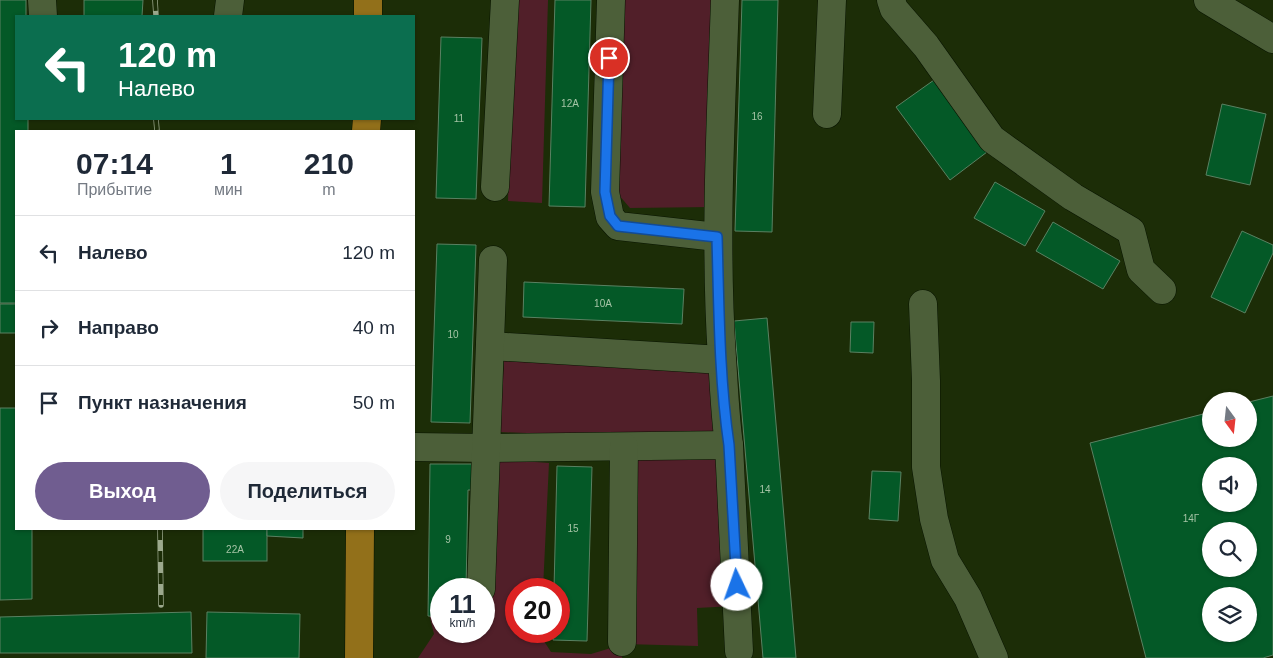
<!DOCTYPE html>
<html lang="ru">
<meta charset="utf-8">
<style>
body{margin:0;font-family:Helvetica,sans-serif;background:#f6f6f7;color:#1f2937;height:100vh;display:flex;flex-direction:column;font-size:19px;white-space:nowrap}
*{box-sizing:border-box;margin:0}
p{font-size:16px;color:#747a83}
.icon{flex:none;width:28px;height:28px;fill:none;stroke:currentColor;stroke-width:2;stroke-linecap:round;stroke-linejoin:round}
.map{position:relative;flex:1;overflow:hidden}
.side{position:absolute;left:15px;top:130px;width:400px;height:400px;display:flex;flex-direction:column;background:#fff;border-radius:0px;box-shadow:0 1px 4px #0004}
.side>*{flex:none}
.banner{position:absolute;left:15px;top:15px;width:400px;height:105px;border-radius:0px;box-shadow:0 1px 4px #0004;background:#0b6e4f;color:#fff;overflow:hidden}
.needle{width:32px;rotate:165deg}
.tools{position:absolute;left:1202px;top:392px;display:grid;gap:10px}
.tools a{display:grid;place-items:center;width:55px;height:55px;border-radius:50%;background:#fff;box-shadow:0 1px 4px #0004;font-size:25px}
.speed{position:absolute;left:430px;top:578px;display:flex;gap:10px;font-size:25px;font-weight:700;text-align:center}
.speed>*{display:grid;place-content:center;width:65px;height:65px;border-radius:50%;background:#fff;box-shadow:0 1px 4px #0004;line-height:1}
.speed small{font-size:12px;font-weight:400}
.speed .limit{border:8px solid #d22;background:#fff;color:#111}
.pin{position:absolute;display:grid;place-items:center;width:42px;height:42px;color:#fff;margin:-21px;border:2px solid #fff;border-radius:50%;box-shadow:0 1px 5px #0007}
.me{position:absolute;width:55px;margin:-28px;rotate:357deg;stroke-linejoin:round;filter:drop-shadow(0 0 4px #0008)}
.turn{display:flex;align-items:center;gap:18px;height:105px;padding:0 20px;font-size:22px}
.turn .icon{width:65px;height:65px;stroke-width:2.5}
.turn b{display:block;font-size:35px;line-height:42px}
.eta{display:flex;justify-content:space-evenly;align-items:center;height:85px;text-align:center}
.eta b{font-size:30px;font-weight:800;line-height:35px}
.cta{display:flex;gap:10px;margin-top:auto;padding:10px 20px}
.cta a{flex:1;height:58px;border-radius:30px;background:#705d90;color:#fff;font-size:20px;font-weight:800;line-height:58px;text-align:center}
.cta a+a{background:#f6f6f7;color:#1f2937}
ul{padding:0;list-style:none}
li{display:flex;align-items:center;gap:15px;height:75px;padding:0 20px;border-top:1px solid #e0e1e3}
li div{flex:1}
li b{display:block;font-size:19px}
li em{font-style:normal}
.map>svg:first-child{display:block}
.green{fill:#511f29}
.building{fill:#045927;stroke:#5a8162;fill-rule:evenodd}
.lines{fill:none;stroke-linecap:round;stroke-linejoin:round}
.minor-casing{stroke:#081400;stroke-width:29}
.major-casing{stroke:#081400;stroke-width:29}
.minor{stroke:#4c5f39;stroke-width:28}
.major{stroke:#92701a;stroke-width:28}
.rail-casing{stroke:#9ca98d;stroke-width:5.5}
.rail{stroke:#1c2d07;stroke-width:4;stroke-dasharray:11;stroke-linecap:butt}
.route-casing{stroke:#114b97;stroke-width:12}
.route{stroke:#1a73e8;stroke-width:9}
.labels{text-anchor:middle;stroke-width:4;stroke-linejoin:round;paint-order:stroke}
.number-label{font-size:10px;fill:#a6c4a6}
</style>
<div class="map">
<svg width="1273" height="658" viewBox="0 0 1273 658">
<rect width="100%" height="100%" fill="#1c2d07"/>
<g class="green">
<polygon points="515,0 548,0 542,203 508,201"/>
<polygon points="625,0 718,0 712,207 630,208 618,194"/>
<polygon points="504,361 710,371 718,434 625,437 500,432"/>
<polygon points="627,454 719,459 734,606 697,608 698,646 624,644 622,658 418,658 434,634 429,614 441,615 441,631 484,631 484,589 492,459 549,463 543,589 516,589 516,631 542,631 542,638 551,652 591,654 624,644"/>
</g>
<g class="building">
<polygon points="0,0 26,0 26,16 16,16 16,119 28,119 28,131 16,131 16,303 0,303"/>
<polygon points="84,0 143,0 142,16 84,16"/>
<polygon points="555,0 591,0 585,207 549,206"/>
<polygon points="742,0 778,0 772,232 735,231"/>
<polygon points="441,37 482,38 476,199 436,198"/>
<polygon points="934,80 987,152 950,180 896,107"/>
<polygon points="1222,104 1266,114 1250,185 1206,175"/>
<polygon points="995,182 1045,211 1025,246 974,218"/>
<polygon points="1053,222 1120,261 1103,289 1036,251"/>
<polygon points="1242,231 1273,245 1273,253 1245,313 1211,297"/>
<polygon points="437,244 476,245 470,423 431,422"/>
<polygon points="524,282 684,289 682,324 523,317"/>
<rect x="0" y="304" width="16" height="29"/>
<polygon points="767,318 796,658 763,658 734,321"/>
<polygon points="851,322 874,322 873,353 850,352"/>
<path d="M1273 396V655L1263 658H1146L1090 443 1211 412V439H1249V402ZM1211 466H1249V504H1211ZM1211 531H1249V569H1211ZM1211 596H1249V634H1211Z"/>
<polygon points="0,408 16,408 16,529 32,529 32,599 0,600"/>
<polygon points="430,464 475,464 474,490 468,490 466,589 441,589 441,617 428,616"/>
<polygon points="557,466 592,467 587,641 553,640 553,631 559,631 559,589 554,589"/>
<polygon points="872,471 901,472 898,521 869,519"/>
<rect x="203" y="529" width="64" height="32"/>
<polygon points="267,529 303,529 303,538 267,536"/>
<polygon points="191,612 192,653 0,653 0,617"/>
<polygon points="207,612 300,614 299,658 206,658"/>
</g>
<g class="lines">
<g class="minor-casing">
<g id="minor">
<polyline points="42,0 43,16"/>
<polyline points="611,0 605,192 610,217 618,226 717,237"/>
<path d="M725 0C721 119 714 239 722 358 724 387 725 416 729 445"/>
<polyline points="891,0 894,9 926,46 992,139 1073,197 1131,231 1141,270 1162,290"/>
<polyline points="1208,0 1273,39"/>
<polyline points="228,16 230,0"/>
<polyline points="827,114 832,0"/>
<polyline points="495,187 505,0"/>
<polyline points="923,304 926,381 926,467 934,519 945,560 968,598 994,658"/>
<polyline points="490,346 722,360"/>
<polyline points="414,447 487,448 729,445 739,651"/>
<polyline points="481,589 493,260"/>
<polyline points="622,642 624,447"/>
</g>
</g>
<g class="major-casing">
<g id="major">
<polyline points="368,16 368,0"/>
<polyline points="366,131 367,119"/>
<polyline points="359,658 360,529"/>
</g>
</g>
<use href="#minor" class="minor"/>
<use href="#major" class="major"/>
<g class="rail-casing">
<g id="rail">
<polyline points="155,0 156,16"/>
<polyline points="156,119 157,131"/>
<polyline points="160,529 161,605"/>
</g>
</g>
<use href="#rail" class="rail"/>
</g>
<g class="lines">
<g class="route-casing">
<path id="route" d="M609 58 605 192 610 216 618 226 717 237C719 306 719 377 729 445L737 585"/>
</g>
<use href="#route" class="route"/>
</g>
<g class="labels">
<g class="number-label">
<text x="570" y="107">12А</text>
<text x="757" y="120">16</text>
<text x="459" y="122">11</text>
<text x="603" y="307">10А</text>
<text x="453" y="338">10</text>
<text x="765" y="493">14</text>
<text x="1191" y="522">14Г</text>
<text x="573" y="532">15</text>
<text x="448" y="543">9</text>
<text x="235" y="553">22А</text>
</g>
</g>
</svg>
<div class="tools">
<a><svg class="needle" viewBox="-14 -14 28 28"><path d="M0-13l5 13h-10z" fill="#e53935"/><path d="M0 13l5-13h-10z" fill="#747a83"/></svg></a>
<a><svg class="icon" aria-label="sound" viewBox="0 0 24 24"><path d="M4 9h4l5-4v14l-5-4H4zM17 9q2 3 0 6"/></svg></a>
<a><svg class="icon" aria-label="search" viewBox="0 0 24 24"><circle cx="10" cy="10" r="6"/><path d="M15 15l6 6"/></svg></a>
<a><svg class="icon" aria-label="layers" viewBox="0 0 24 24"><path d="M12 4l9 5-9 5-9-5zM3 14l9 5 9-5"/></svg></a>
</div>
<div class="speed"><div>11<small>km/h</small></div><div class="limit">20</div></div>
<div class="pin" style="left:609px;top:58px;background:#d93025"><svg class="icon" aria-label="arrive" viewBox="0 0 24 24"><path d="M6 21V4h12l-3 4 3 4H6"/></svg></div>
<svg class="me" style="left:737px;top:585px" viewBox="-20 -20 40 40"><circle r="19" fill="#fff"/><path d="M0-13L10 11 0 6-10 11z" fill="#1a73e8"/></svg>
<div class="banner">
<div class="turn"><svg class="icon" aria-label="left" viewBox="0 0 24 24"><path d="M17 20v-9H6M10 6l-5 5 5 5"/></svg><div><b>120 m</b>Налево</div></div>
</div>
<section class="side">
<div class="eta">
<div><b>07:14</b><p>Прибытие</p></div>
<div><b>1</b><p>мин</p></div>
<div><b>210</b><p>m</p></div>
</div>
<ul>
<li><svg class="icon" aria-label="left" viewBox="0 0 24 24"><path d="M17 20v-9H6M10 6l-5 5 5 5"/></svg><div><b>Налево</b></div><em>120 m</em></li>
<li><svg class="icon" aria-label="right" viewBox="0 0 24 24"><path d="M7 20v-9h11M14 6l5 5-5 5"/></svg><div><b>Направо</b></div><em>40 m</em></li>
<li><svg class="icon" aria-label="arrive" viewBox="0 0 24 24"><path d="M6 21V4h12l-3 4 3 4H6"/></svg><div><b>Пункт назначения</b></div><em>50 m</em></li>
</ul>
<div class="cta"><a>Выход</a><a>Поделиться</a></div>
</section>
</div>
